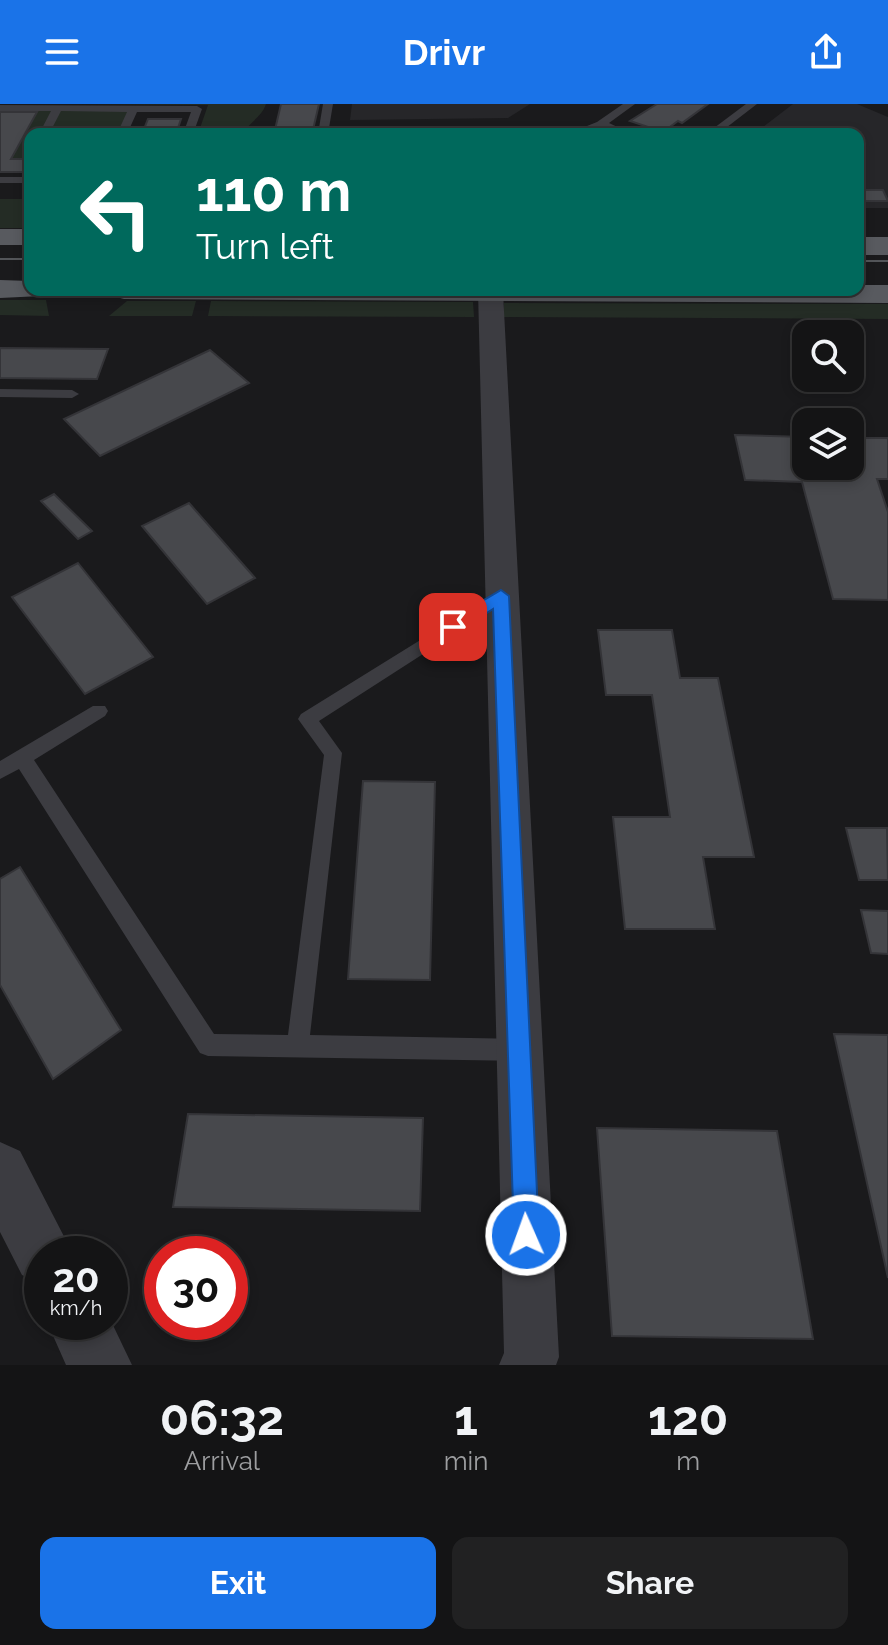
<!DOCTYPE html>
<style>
body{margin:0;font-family:Raleway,sans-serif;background:#212122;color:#f1f3f6;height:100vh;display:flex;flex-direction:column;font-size:30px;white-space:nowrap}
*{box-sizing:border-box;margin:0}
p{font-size:26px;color:#9d9ea0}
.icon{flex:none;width:44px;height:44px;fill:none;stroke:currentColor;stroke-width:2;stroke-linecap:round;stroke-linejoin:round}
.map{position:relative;height:1261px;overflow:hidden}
.details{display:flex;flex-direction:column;background:#141415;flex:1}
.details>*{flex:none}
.hud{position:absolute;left:24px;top:24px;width:840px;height:168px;border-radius:16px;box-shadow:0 4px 12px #0003,0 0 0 2px #333334;background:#00695c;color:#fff;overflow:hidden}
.buttons{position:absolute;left:792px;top:216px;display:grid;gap:16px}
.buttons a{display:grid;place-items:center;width:72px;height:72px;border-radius:16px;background:#141415;box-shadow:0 4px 12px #0003,0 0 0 2px #333334;font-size:40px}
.speed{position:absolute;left:24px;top:1132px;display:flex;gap:16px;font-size:40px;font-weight:700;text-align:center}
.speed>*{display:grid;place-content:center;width:104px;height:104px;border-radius:50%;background:#141415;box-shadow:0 4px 12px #0003,0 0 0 2px #333334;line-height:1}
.speed small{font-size:20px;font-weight:400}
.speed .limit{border:12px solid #d22;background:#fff;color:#111}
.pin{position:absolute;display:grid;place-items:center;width:68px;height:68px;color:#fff;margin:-34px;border-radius:16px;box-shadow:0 4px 12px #0006}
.me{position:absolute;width:88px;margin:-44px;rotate:358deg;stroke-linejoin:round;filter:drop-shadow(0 0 6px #0008)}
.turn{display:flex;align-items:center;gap:28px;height:168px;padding:0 40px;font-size:36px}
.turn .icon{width:104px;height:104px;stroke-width:2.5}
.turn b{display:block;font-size:56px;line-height:68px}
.eta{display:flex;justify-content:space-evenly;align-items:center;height:136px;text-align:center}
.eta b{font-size:48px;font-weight:700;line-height:56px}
.primary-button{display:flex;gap:16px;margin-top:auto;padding:16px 40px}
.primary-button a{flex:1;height:92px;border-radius:16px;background:#1a73e8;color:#fff;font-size:32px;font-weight:700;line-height:92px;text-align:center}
.primary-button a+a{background:#212122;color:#f1f3f6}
header{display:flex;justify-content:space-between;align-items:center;height:104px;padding:0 40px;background:#1a73e8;color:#fff;font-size:36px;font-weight:700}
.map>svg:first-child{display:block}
.built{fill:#262629}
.green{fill:#242c25}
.building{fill:#47484c;stroke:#343438;stroke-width:2}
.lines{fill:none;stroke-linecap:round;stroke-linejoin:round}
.service{fill:#3c3c41;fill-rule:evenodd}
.minor{fill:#3c3c41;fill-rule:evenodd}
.tertiary{fill:#3c3c41;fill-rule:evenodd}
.primary{fill:#585a5f;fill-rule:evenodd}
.tram{stroke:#535559;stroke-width:2}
.route{fill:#1a73e8;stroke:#114b97;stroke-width:2}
</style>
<header><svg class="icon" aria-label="menu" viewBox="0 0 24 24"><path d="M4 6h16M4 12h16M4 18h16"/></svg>Drivr<svg class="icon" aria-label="share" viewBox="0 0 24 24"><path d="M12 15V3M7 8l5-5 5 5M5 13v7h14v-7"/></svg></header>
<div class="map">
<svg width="888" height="1261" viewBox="0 0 888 1261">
<rect width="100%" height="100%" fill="#1a1a1c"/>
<g class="built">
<polygon points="352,0 530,0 508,14 350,16"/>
<polygon points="793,0 857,0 888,13 888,104 858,104 858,30 754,30"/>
</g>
<g class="green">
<path d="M81 0H266C262 13 249 18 243 30H198L208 1Z"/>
<polygon points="39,4 133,5 122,30 30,30 30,55 11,55"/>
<rect x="0" y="95" width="30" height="29"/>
<polygon points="0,196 46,196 49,212 0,211"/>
<polygon points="127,197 196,197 192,212 109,212"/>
<polygon points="211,197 473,198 474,213 208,212"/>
<polygon points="504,199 888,200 888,215 504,213"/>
</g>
<g class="building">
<polygon points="281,0 319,0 312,30 274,30"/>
<polygon points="657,0 708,0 682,19 678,17 663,28 630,17"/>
<polygon points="0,8 37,8 11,55 30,55 30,68 0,68"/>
<polygon points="148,15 181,15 176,30 142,30"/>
<polygon points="858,86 883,86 888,97 858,97"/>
<polygon points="0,244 108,245 97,275 0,274"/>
<polygon points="210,246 249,279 100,352 64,315"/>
<polygon points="735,331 806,333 806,362 850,362 850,334 888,334 888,375 877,375 888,408 888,496 833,495 802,378 745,376"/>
<polygon points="54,390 92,427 78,435 41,397"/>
<polygon points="189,399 255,474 207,500 142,422"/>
<polygon points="78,459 153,553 85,590 12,493"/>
<polygon points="598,526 672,526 680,574 718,574 754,753 703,753 715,825 625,825 613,713 670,713 652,591 606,591"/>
<polygon points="363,677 435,678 430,876 348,875"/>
<polygon points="846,724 887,724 888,776 859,776"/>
<polygon points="20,763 121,926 53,975 0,881 0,775"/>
<polygon points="861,806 888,807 888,850 871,849"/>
<polygon points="834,930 888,931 888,1174"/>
<polygon points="188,1010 423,1014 420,1107 173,1103"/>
<polygon points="597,1024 777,1027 813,1235 612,1232"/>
</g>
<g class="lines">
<g class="service">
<polygon points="323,0 333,0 328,30 318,30"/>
<polygon points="623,0 635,0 609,19 632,30 618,30 601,23 582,30 567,30 597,18"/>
<polygon points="746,0 757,0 718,30 706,30"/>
<polygon points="0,1 197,2 202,5 193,30 183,30 191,8 137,8 127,30 117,30 127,8 61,7 49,30 39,30 51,7 0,7"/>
<rect x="0" y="73" width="30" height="6"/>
<polygon points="0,285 72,286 79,290 72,294 0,293"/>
<polygon points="501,486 507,488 509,492 507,496 319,617 342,649 310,931 518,935 526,938 529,946 526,954 518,957 208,952 200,949 19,665 0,675 0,657 93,602 105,602 108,607 105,612 34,656 214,930 288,931 324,651 298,615 301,610"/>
</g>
<polygon class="minor" points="478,186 503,188 559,1253 556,1261 499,1261 504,1249"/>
<g class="tertiary">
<polygon points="0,1038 20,1047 73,1150 42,1150 42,1180 22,1171 0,1128"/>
<polygon points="110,1215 132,1261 66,1261 47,1218 110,1218"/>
</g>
<g class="primary">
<rect x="0" y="125" width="30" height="16"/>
<rect x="858" y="133" width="30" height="18"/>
<polygon points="0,176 30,177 30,186 45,186 41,192 0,194"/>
<polygon points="858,181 888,181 888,199 124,195 113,192 109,186 858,186"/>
</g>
<g class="tram">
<polyline points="0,155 30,155"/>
<polyline points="858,157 888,157"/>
</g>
</g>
<polygon class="route" points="501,486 509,492 539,1131 535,1139 526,1143 517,1139 514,1131 493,505 459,527 447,527 444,523 447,518"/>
</svg>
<div class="buttons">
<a><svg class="icon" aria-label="search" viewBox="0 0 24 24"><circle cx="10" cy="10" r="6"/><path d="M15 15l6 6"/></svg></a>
<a><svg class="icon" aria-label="layers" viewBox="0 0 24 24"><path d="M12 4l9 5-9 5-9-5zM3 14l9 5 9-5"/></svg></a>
</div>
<div class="speed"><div>20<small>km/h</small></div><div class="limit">30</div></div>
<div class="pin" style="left:453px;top:523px;background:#d93025"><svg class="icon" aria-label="arrive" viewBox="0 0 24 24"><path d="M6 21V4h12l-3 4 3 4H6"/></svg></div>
<svg class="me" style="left:526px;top:1131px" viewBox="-20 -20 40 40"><circle r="17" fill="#1a73e8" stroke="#fff" stroke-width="3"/><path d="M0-11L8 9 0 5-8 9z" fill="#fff"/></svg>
<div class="hud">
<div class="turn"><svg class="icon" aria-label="left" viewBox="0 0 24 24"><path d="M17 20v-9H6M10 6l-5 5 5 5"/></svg><div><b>110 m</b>Turn left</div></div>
</div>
</div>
<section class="details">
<div class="eta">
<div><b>06:32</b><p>Arrival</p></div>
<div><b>1</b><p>min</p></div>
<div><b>120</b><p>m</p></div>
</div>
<div class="primary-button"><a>Exit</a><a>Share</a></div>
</section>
